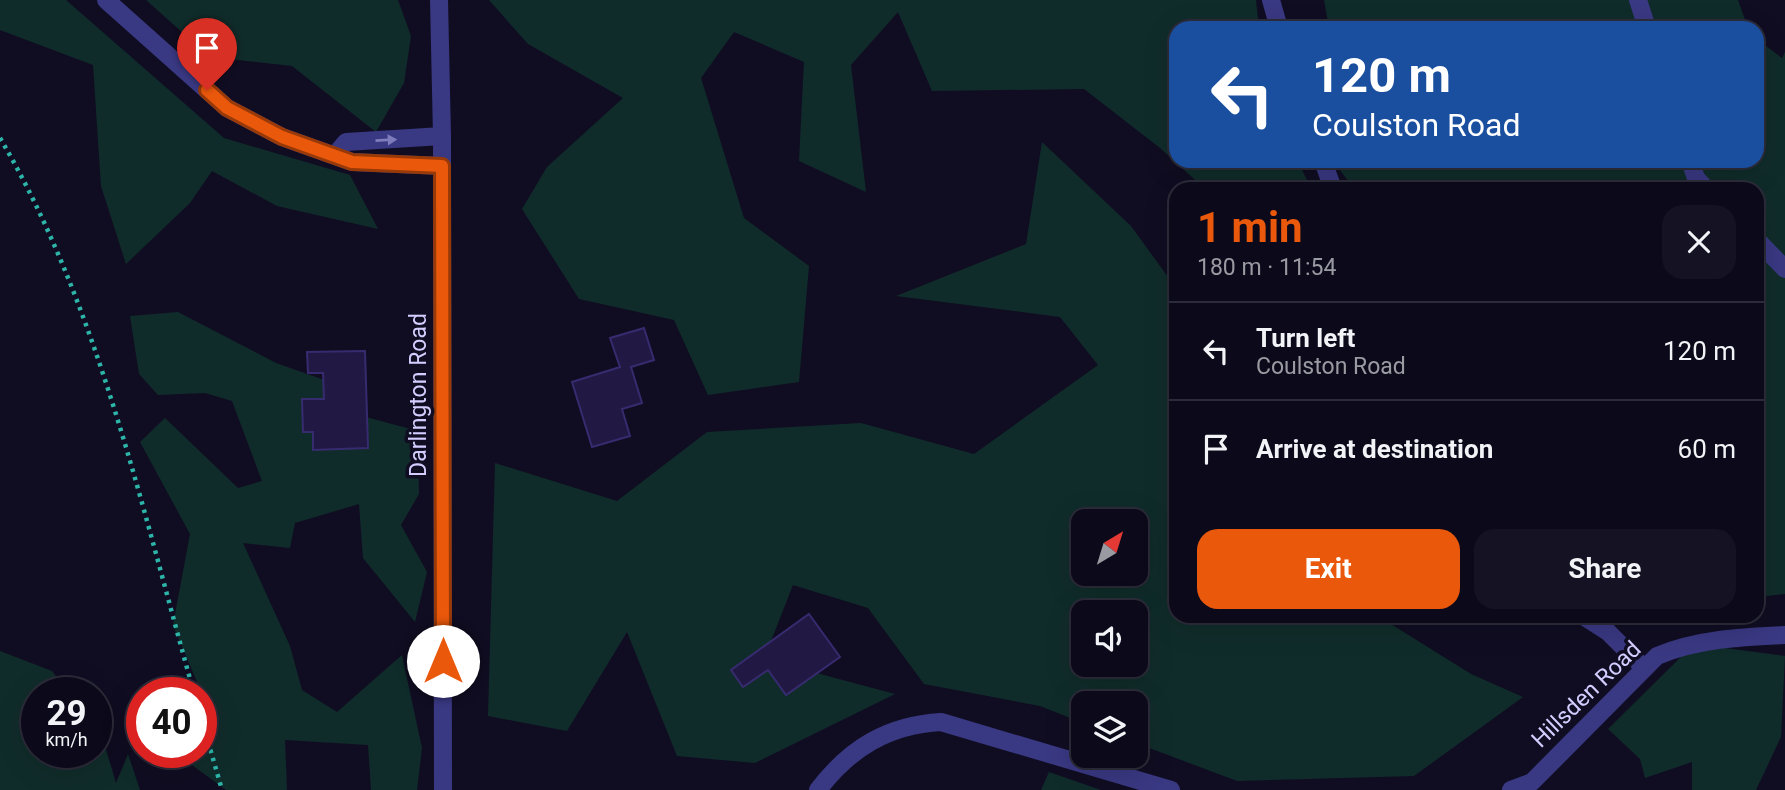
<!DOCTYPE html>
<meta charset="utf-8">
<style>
body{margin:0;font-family:Roboto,sans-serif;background:#151323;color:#f1f3f6;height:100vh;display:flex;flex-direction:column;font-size:26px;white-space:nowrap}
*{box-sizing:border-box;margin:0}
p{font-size:23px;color:#9a9aa2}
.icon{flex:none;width:38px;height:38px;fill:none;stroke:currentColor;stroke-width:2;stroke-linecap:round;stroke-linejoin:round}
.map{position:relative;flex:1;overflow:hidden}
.details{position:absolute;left:1169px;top:182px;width:595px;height:441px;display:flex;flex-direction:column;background:#0c0a1a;border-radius:21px;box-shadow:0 7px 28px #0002,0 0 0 2px #2c2b39}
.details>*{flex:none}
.top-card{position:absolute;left:1169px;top:21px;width:595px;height:147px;border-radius:21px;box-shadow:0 7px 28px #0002,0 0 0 2px #2c2b39;background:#1a4fa0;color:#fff;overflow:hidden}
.needle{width:46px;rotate:38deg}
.tools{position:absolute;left:1071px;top:509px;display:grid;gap:14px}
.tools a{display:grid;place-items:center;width:77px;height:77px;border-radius:14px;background:#0c0a1a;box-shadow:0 7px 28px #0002,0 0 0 2px #2c2b39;font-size:35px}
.speed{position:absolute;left:21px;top:677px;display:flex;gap:14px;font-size:35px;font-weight:700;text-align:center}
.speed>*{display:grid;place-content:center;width:91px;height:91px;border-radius:50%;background:#0c0a1a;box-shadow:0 7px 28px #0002,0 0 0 2px #2c2b39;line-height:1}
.speed small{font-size:18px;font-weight:400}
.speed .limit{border:10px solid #d22;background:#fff;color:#111}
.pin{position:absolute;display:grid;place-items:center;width:60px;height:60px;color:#fff;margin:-72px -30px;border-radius:50% 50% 50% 0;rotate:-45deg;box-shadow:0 0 7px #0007}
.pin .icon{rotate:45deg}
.me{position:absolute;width:77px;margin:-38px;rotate:0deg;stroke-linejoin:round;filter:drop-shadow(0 0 5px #0008)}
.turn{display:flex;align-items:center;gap:24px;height:147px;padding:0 28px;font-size:32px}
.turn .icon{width:91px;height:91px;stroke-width:2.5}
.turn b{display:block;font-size:49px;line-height:60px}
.round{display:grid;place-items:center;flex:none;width:74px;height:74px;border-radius:21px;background:#151323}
.headline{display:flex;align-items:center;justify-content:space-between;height:119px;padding:0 28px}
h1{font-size:42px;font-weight:700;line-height:52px;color:#ea580c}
.primary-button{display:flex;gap:14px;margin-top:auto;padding:14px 28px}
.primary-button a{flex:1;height:80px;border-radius:21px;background:#ea580c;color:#fff;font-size:28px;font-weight:700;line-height:80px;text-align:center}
.primary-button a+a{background:#151323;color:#f1f3f6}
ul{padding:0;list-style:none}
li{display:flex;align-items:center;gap:21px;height:98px;padding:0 28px;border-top:2px solid #2c2b39}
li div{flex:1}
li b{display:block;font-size:26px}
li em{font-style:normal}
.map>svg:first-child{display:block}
.green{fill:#102c2a;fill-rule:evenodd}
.building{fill:#211943;stroke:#372b6f;stroke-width:2}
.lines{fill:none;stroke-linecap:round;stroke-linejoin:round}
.path{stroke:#2db5aa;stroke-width:4.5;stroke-dasharray:3.5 5;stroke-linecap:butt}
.minor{stroke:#393882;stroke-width:18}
.oneway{fill:#7e7cba}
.route-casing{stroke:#983908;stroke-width:18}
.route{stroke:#ea580c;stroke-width:12}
.labels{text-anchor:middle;stroke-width:7;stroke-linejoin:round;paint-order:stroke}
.street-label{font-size:23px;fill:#d3ceff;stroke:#100d22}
</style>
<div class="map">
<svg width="1785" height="790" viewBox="0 0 1785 790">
<rect width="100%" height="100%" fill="#100d22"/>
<g class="green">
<polygon points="0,0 66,0 224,138 350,175 378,229 277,206 212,171 190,203 126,264 101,186 93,65 0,30"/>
<polygon points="146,0 398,0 411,36 404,83 376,132 292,66 210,57"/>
<polygon points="489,0 1256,0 1259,28 1176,28 1176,161 1298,161 1311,189 1205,189 1160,148 1084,89 932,91 898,12 851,65 866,192 799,161 804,62 734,32 701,78 744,218 809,266 799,382 708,395 674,320 579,299 522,209 547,167 623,98 528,44"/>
<polygon points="1324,0 1738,0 1748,28 1329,28"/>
<polygon points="1757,39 1782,58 1785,52 1785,594 1757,597 1757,189 1354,189 1337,166 1337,161 1757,161"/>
<path d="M1042 142 1131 226 1176 288V616H1378L1471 674 1523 697 1414 776 1237 781 1136 743V704H1083V723L1040 706 924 684 868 608 793 585 764 659 895 694 755 763 677 756 627 632 567 731 488 716 495 463 617 501 707 432 861 423 974 454 1098 365 1060 317 896 296 1026 244ZM1083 522H1136V574H1083ZM1083 612H1136V665H1083Z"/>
<polygon points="178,312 276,363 327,381 351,413 418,431 419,494 401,525 427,572 415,622 363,558 359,504 295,523 290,548 243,543 290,646 302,690 337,712 402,655 422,748 417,790 371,790 368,745 285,740 287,790 226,790 181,757 183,753 201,752 201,710 205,701 173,625 190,534 140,442 165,418 238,488 262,481 232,401 205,393 158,395 139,374 130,316"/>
<polygon points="1694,644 1785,656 1781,737 1756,790 1692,790 1692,762 1645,778 1640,759 1608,729"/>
<polygon points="0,651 52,671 68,693 37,693 37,752 96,752 96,733 104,743 116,783 128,754 140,790 0,790"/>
<polygon points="1049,772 1101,790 1041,790"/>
</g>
<g class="building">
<polygon points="644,328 654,360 631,367 642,403 622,409 630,436 592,447 572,382 620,367 610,338"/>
<polygon points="365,351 368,448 313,450 313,432 303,432 302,399 324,399 323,373 308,373 307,352"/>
<polygon points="809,614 840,657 786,695 768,670 743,687 731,670"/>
</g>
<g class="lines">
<g class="path">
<path d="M0 138C98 304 142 509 194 693"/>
<polyline points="201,717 222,790"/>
</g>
<g class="minor">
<polyline points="106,0 227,108 282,137 352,162 442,166"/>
<polyline points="439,0 442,136 443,790"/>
<polyline points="1271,0 1279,28"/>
<polyline points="1638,0 1647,28"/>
<polyline points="336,154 346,142 442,136"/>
<polyline points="1323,161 1333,189"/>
<polyline points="1690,161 1696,178 1706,189"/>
<polyline points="1757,240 1785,269"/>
<polyline points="1583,616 1608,632 1643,667"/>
<path d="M818 790C850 748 888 725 941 722L1171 790"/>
<path d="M1511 790 1532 782 1657 656C1697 639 1742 637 1785 635"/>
</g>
</g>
<defs><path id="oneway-solid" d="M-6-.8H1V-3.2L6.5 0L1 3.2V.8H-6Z" transform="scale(1.75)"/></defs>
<use class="oneway" href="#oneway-solid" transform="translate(386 140) rotate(-3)"/>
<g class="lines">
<g class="route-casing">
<polyline id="route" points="207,90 227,108 282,137 352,162 442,166 443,661"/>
</g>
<use href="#route" class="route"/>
</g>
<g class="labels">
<g class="street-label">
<text transform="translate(418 395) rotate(-90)" y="8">Darlington Road</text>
<text transform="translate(1586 694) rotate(-44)" y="8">Hillsden Road</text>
</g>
</g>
</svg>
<div class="tools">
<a><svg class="needle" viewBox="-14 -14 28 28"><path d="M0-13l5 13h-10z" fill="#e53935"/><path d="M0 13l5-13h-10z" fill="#9a9aa2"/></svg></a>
<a><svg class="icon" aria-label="sound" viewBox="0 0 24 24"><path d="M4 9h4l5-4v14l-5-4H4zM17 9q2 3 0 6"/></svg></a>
<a><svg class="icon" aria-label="layers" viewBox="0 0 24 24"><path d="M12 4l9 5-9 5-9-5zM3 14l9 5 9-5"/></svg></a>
</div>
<div class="speed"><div>29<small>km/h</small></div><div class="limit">40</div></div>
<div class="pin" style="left:207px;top:90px;background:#d93025"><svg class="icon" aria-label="arrive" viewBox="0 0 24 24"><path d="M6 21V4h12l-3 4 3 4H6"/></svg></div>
<svg class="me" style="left:443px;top:661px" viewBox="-20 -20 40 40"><circle r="19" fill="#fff"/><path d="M0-13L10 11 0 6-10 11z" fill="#ea580c"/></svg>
<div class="top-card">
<div class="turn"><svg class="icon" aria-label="left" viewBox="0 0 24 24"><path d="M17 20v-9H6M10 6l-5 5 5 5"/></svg><div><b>120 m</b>Coulston Road</div></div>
</div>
<section class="details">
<div class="headline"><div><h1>1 min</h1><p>180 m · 11:54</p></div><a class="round"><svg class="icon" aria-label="close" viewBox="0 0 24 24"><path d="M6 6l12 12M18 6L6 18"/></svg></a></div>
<ul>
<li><svg class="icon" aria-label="left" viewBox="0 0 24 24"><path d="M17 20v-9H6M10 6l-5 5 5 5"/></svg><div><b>Turn left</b><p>Coulston Road</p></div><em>120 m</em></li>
<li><svg class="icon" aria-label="arrive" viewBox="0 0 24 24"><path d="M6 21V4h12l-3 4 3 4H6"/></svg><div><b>Arrive at destination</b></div><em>60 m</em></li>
</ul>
<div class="primary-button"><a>Exit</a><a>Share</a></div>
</section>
</div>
